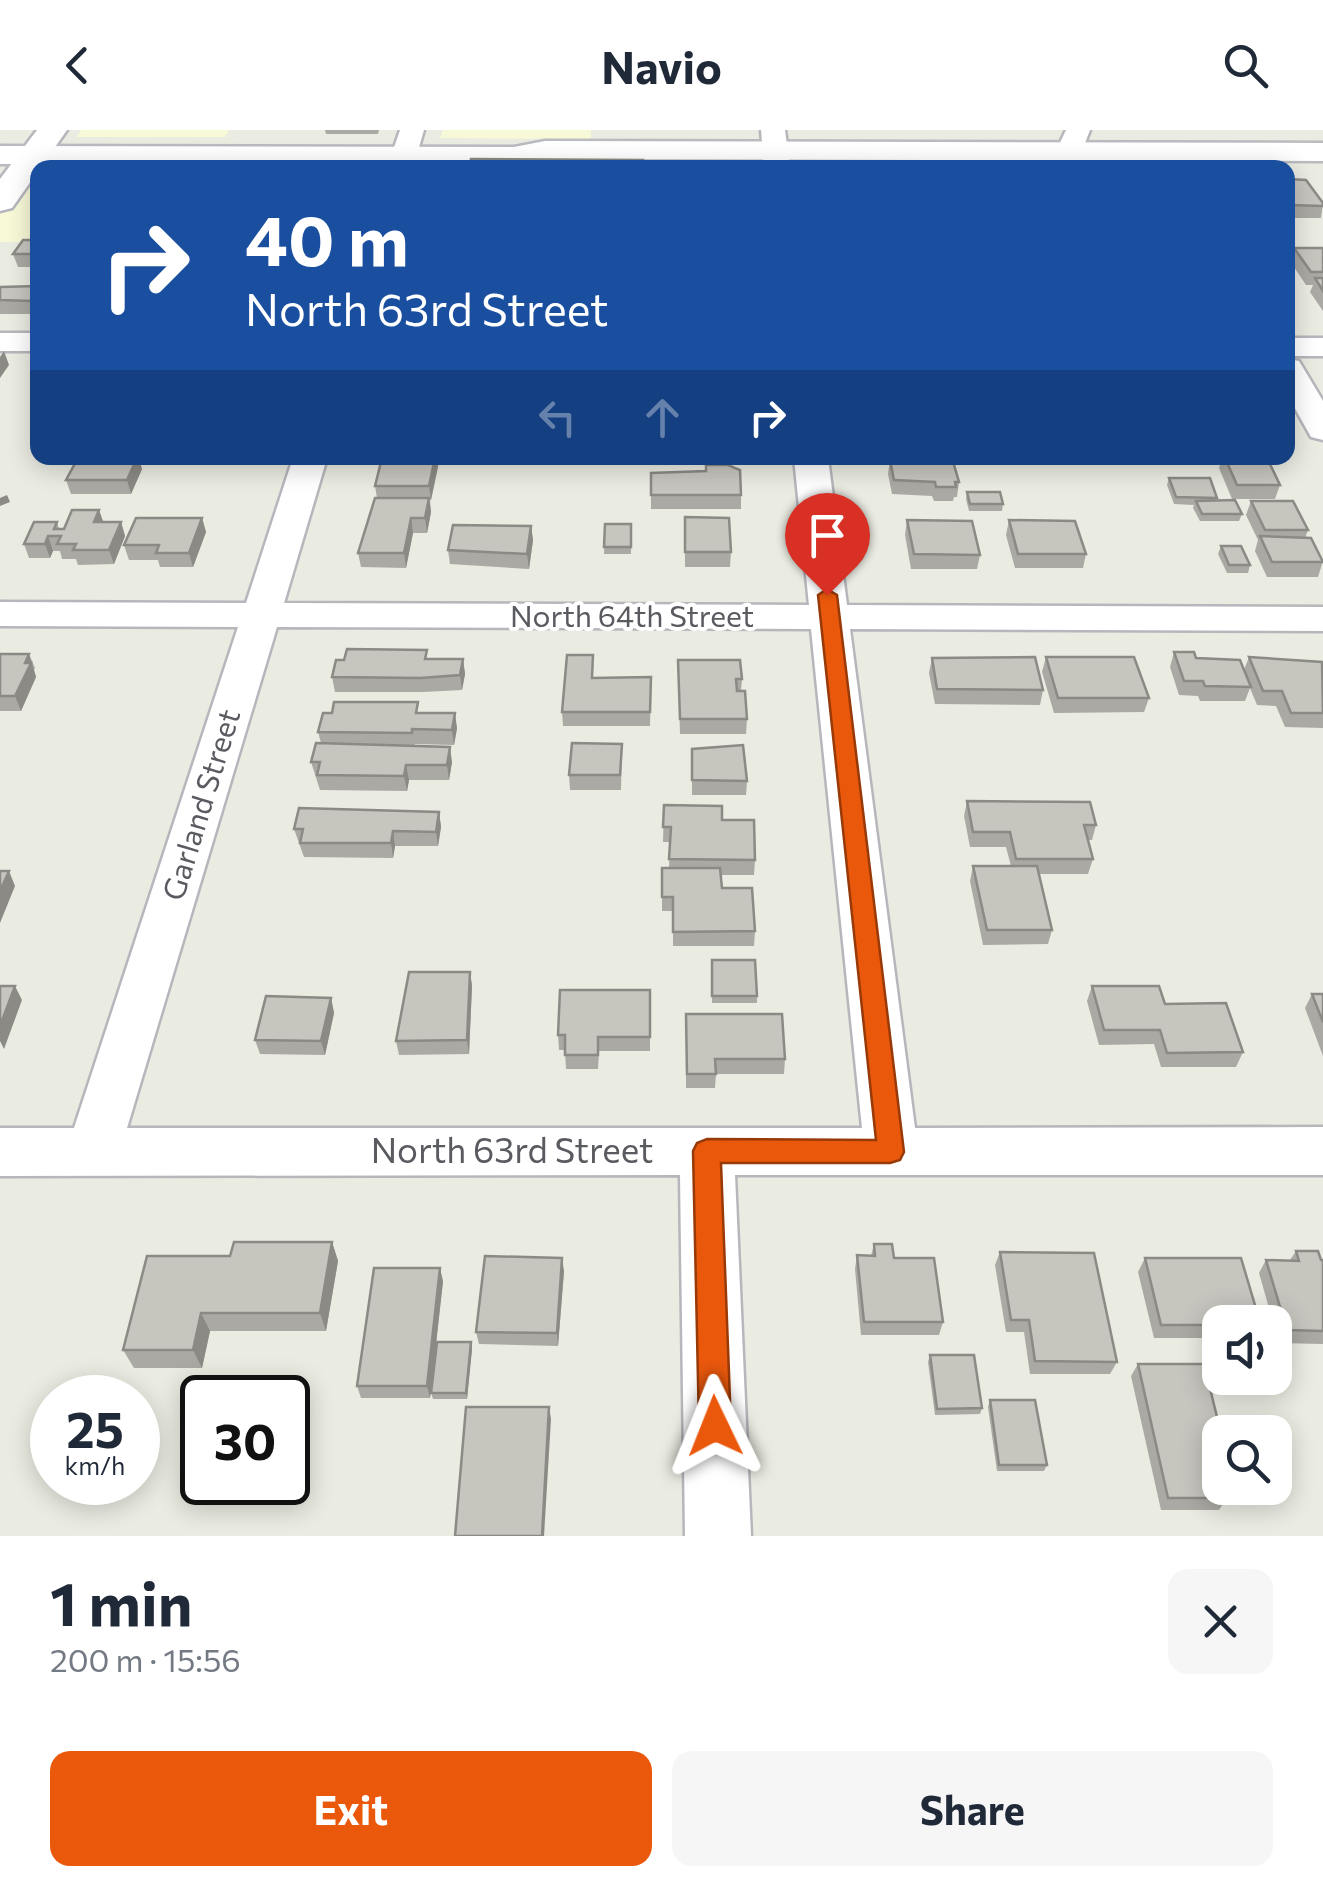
<!DOCTYPE html>
<meta charset="utf-8">
<style>
body{margin:0;font-family:Commissioner,sans-serif;background:#f6f6f7;color:#1f2937;height:100vh;display:flex;flex-direction:column;font-size:38px;white-space:nowrap}
*{box-sizing:border-box;margin:0}
p{font-size:32px;color:#747a83}
.icon{flex:none;width:55px;height:55px;fill:none;stroke:currentColor;stroke-width:2;stroke-linecap:round;stroke-linejoin:round}
.map{position:relative;height:1406px;overflow:hidden}
.panel{display:flex;flex-direction:column;background:#fff;flex:1}
.panel>*{flex:none}
.guide{position:absolute;left:30px;top:30px;width:1265px;height:305px;border-radius:20px;box-shadow:0 5px 25px #0003;background:#1a4fa0;color:#fff;overflow:hidden}
.controls{position:absolute;left:1202px;top:1175px;display:grid;gap:20px}
.controls a{display:grid;place-items:center;width:90px;height:90px;border-radius:20px;background:#fff;box-shadow:0 5px 25px #0003;font-size:50px}
.speed{position:absolute;left:30px;top:1245px;display:flex;gap:20px;font-size:50px;font-weight:700;text-align:center}
.speed>*{display:grid;place-content:center;width:130px;height:130px;border-radius:50%;background:#fff;box-shadow:0 5px 25px #0003;line-height:1}
.speed small{font-size:25px;font-weight:400}
.speed .limit{border:5px solid #111;border-radius:15px;background:#fff;color:#111}
.pin{position:absolute;display:grid;place-items:center;width:85px;height:85px;color:#fff;margin:-102px -42px;border-radius:50% 50% 50% 0;rotate:-45deg;box-shadow:0 0 10px #0007}
.pin .icon{rotate:45deg}
.me{position:absolute;width:110px;margin:-55px;rotate:358deg;stroke-linejoin:round;filter:drop-shadow(0 0 8px #0008)}
.turn{display:flex;align-items:center;gap:35px;height:210px;padding:0 50px;font-size:45px}
.turn .icon{width:130px;height:130px;stroke-width:2.5}
.turn b{display:block;font-size:70px;line-height:85px}
.lanes{display:flex;align-items:center;height:95px;padding:0 50px;background:#0003;justify-content:center;gap:50px;direction:ltr}
.lanes .off{opacity:.35}
.round{display:grid;place-items:center;flex:none;width:105px;height:105px;border-radius:20px;background:#f6f6f7}
.headline{display:flex;align-items:center;justify-content:space-between;height:170px;padding:0 50px}
h1{font-size:60px;font-weight:700;line-height:75px}
.primary-button{display:flex;gap:20px;margin-top:auto;padding:20px 50px}
.primary-button a{flex:1;height:115px;border-radius:20px;background:#ea580c;color:#fff;font-size:40px;font-weight:700;line-height:115px;text-align:center}
.primary-button a+a{background:#f6f6f7;color:#1f2937}
header{display:flex;justify-content:space-between;align-items:center;height:130px;padding:0 50px;background:#fff;font-size:45px;font-weight:700}
.map>svg:first-child{display:block}
.commercial{fill:#f8f9d7}
.lines{fill:none;stroke-linecap:round;stroke-linejoin:round}
.minor-casing{stroke:#b6b7bc;stroke-width:5}
.tertiary-casing{stroke:#b6b7bc;stroke-width:5}
.secondary-casing{stroke:#babac1;stroke-width:5}
.minor{fill:#fff;fill-rule:evenodd}
.tertiary{fill:#fff;fill-rule:evenodd}
.secondary{fill:#fff;fill-rule:evenodd}
.wall{fill:#aaa9a3}
.shaded-wall{fill:#8b8a85}
.building{fill:#c6c5be;stroke:#8b8a85;stroke-width:2.5}
.route{fill:#ea580c;stroke:#983908;stroke-width:2.5}
.labels{text-anchor:middle;stroke-width:8;stroke-linejoin:round;paint-order:stroke}
.street-label{font-size:30px;fill:#595b60;stroke:#fff}
.near-street-label{font-size:35px;fill:#595b60;stroke:#fff}
</style>
<header><svg class="icon" aria-label="back" viewBox="0 0 24 24"><path d="M15 5l-7 7 7 7"/></svg>Navio<svg class="icon" aria-label="search" viewBox="0 0 24 24"><circle cx="10" cy="10" r="6"/><path d="M15 15l6 6"/></svg></header>
<div class="map">
<svg width="1323" height="1406" viewBox="0 0 1323 1406">
<rect width="100%" height="100%" fill="#eaebe1"/>
<g class="commercial">
<polygon points="81,0 229,0 225,7 77,7"/>
<polygon points="443,0 591,0 591,9 440,8"/>
<rect x="0" y="48" width="37" height="64"/>
</g>
<g class="lines">
<g class="minor-casing">
<g id="minor">
<polygon points="400,0 424,0 413,38 387,38"/>
<polygon points="761,0 785,0 790,38 764,38"/>
<polygon points="1066,0 1090,0 1082,21 1088,34 1085,38 1065,38 1056,21"/>
<rect x="0" y="203" width="38" height="18"/>
<rect x="1288" y="208" width="35" height="18"/>
<polygon points="1288,229 1299,231 1323,271 1323,310 1311,307 1288,266"/>
<path d="M293 328H327L284 473 809 475 794 328H828L847 475 1323 477V501L850 499 915 998 1323 997V1045H735L751 1406H685L680 1045 0 1046V998H74L238 497 0 496V472L246 473ZM277 497 811 499 862 998H127Z"/>
</g>
</g>
<g class="tertiary-casing">
<polygon id="tertiary" points="37,0 67,0 12,78 0,81 0,49"/>
</g>
<g class="secondary-casing">
<polygon id="secondary" points="545,11 1323,13 1323,31 545,29 514,35 0,34 0,16 514,17"/>
</g>
<use href="#minor" class="minor"/>
<use href="#tertiary" class="tertiary"/>
<use href="#secondary" class="secondary"/>
</g>
<g class="wall">
<polygon points="325,0 379,0 378,4 326,4"/>
<polygon points="1288,49 1323,73 1321,88 1289,88 1288,93"/>
<polygon points="38,110 38,137 18,137 13,124"/>
<polygon points="1294,118 1323,118 1323,181 1310,162 1313,155 1306,155 1290,131"/>
<polygon points="38,156 36,184 0,184 0,157"/>
<polygon points="164,328 233,328 232,331 165,331"/>
<polygon points="382,328 440,328 431,370 430,370 431,382 427,403 413,403 406,438 361,437 358,423 377,368 375,356"/>
<rect x="623" y="328" width="27" height="5"/>
<polygon points="1123,328 1167,328 1165,334 1126,334"/>
<polygon points="1201,328 1267,328 1280,355 1275,369 1232,369 1219,338 1222,328"/>
<polygon points="890,330 959,352 957,367 954,367 953,371 934,371 932,366 892,364 888,344"/>
<polygon points="142,339 131,364 71,364 66,350"/>
<polygon points="651,343 741,365 741,379 651,379"/>
<polygon points="1169,348 1217,368 1216,370 1242,384 1239,391 1200,391 1193,378 1194,375 1174,374 1167,355"/>
<polygon points="967,362 1003,374 1002,381 969,381 966,369"/>
<polygon points="1251,371 1308,400 1305,408 1323,431 1318,447 1267,447 1255,421 1258,410 1246,385"/>
<polygon points="99,380 103,392 121,392 125,406 114,434 78,435 76,429 62,429 60,421 53,421 50,428 29,428 24,414 57,392 59,399 64,399"/>
<polygon points="685,387 731,422 730,437 685,437"/>
<polygon points="202,388 206,402 193,437 160,437 158,430 129,430 124,415"/>
<polygon points="907,390 980,425 977,439 911,439 905,405"/>
<polygon points="1009,390 1086,424 1083,438 1015,438 1006,405"/>
<polygon points="605,394 631,394 631,424 604,424"/>
<polygon points="531,396 533,410 529,439 450,434 448,420"/>
<polygon points="1221,416 1250,435 1248,443 1227,443 1218,424"/>
<polygon points="1174,522 1244,540 1249,527 1323,534 1323,598 1285,597 1276,576 1257,575 1250,558 1245,571 1200,571 1198,566 1179,565 1170,537"/>
<polygon points="0,524 29,524 35,538 34,540 36,547 21,581 0,581"/>
<polygon points="1046,527 1149,568 1144,582 1054,583 1042,542"/>
<polygon points="932,528 1043,560 1040,575 935,574 929,543"/>
<polygon points="428,529 463,529 465,544 462,560 423,562 335,562 332,547"/>
<polygon points="678,530 742,549 741,561 747,589 746,604 680,604"/>
<polygon points="651,547 650,596 563,596 562,582 593,548"/>
<polygon points="419,583 457,598 454,615 415,614 414,616 452,632 449,650 409,650 407,661 320,660 311,632 321,613 318,602"/>
<polygon points="622,614 621,660 570,660 569,645"/>
<polygon points="692,619 747,651 746,665 692,665"/>
<polygon points="967,671 1096,695 1092,710 1088,710 1093,729 1088,744 1038,744 1052,800 1048,814 983,815 970,751 973,736 1011,736 1006,717 970,717 964,686"/>
<polygon points="664,675 722,690 755,730 754,745 721,745 722,758 755,801 754,816 673,816 673,781 662,781 662,738 669,738 670,712 663,712"/>
<polygon points="439,682 441,697 438,716 395,716 393,728 304,727 294,699"/>
<polygon points="712,830 757,866 757,873 712,873"/>
<polygon points="470,842 472,856 469,924 399,925 396,911"/>
<polygon points="1092,856 1243,922 1236,937 1161,937 1154,914 1099,915 1087,871"/>
<polygon points="650,860 650,921 599,921 598,939 566,939 565,920 559,920 558,905"/>
<polygon points="1312,864 1323,864 1323,926 1305,878"/>
<polygon points="331,868 334,883 325,925 260,924 255,910"/>
<polygon points="686,884 785,929 784,944 716,944 715,958 686,958"/>
<polygon points="332,1112 338,1131 326,1201 210,1201 202,1238 134,1238 123,1220 230,1126"/>
<polygon points="874,1114 894,1128 943,1192 939,1205 861,1205 855,1139 857,1125 871,1126"/>
<polygon points="1296,1121 1323,1130 1323,1214 1279,1213 1275,1200 1275,1192 1273,1192 1259,1143 1266,1130 1290,1130"/>
<polygon points="1000,1122 1117,1232 1110,1244 1030,1244 1024,1202 1006,1202 995,1135"/>
<polygon points="1145,1128 1220,1192 1220,1208 1154,1208 1138,1142"/>
<polygon points="564,1141 558,1216 479,1214 476,1202"/>
<polygon points="443,1151 430,1268 361,1268 357,1256"/>
<polygon points="472,1219 467,1269 433,1269 431,1263"/>
<polygon points="930,1225 982,1278 980,1284 935,1285 928,1232"/>
<polygon points="1138,1234 1219,1295 1211,1306 1227,1368 1219,1380 1161,1380 1131,1246"/>
<polygon points="990,1270 1047,1335 1044,1341 997,1341 988,1277"/>
</g>
<g class="shaded-wall">
<polygon points="38,162 38,182 36,184 32,171"/>
<polygon points="4,221 9,235 0,248 0,227"/>
<polygon points="137,328 139,328 142,339 131,364 127,350"/>
<polygon points="435,328 437,328 438,336 431,370 429,356"/>
<polygon points="7,365 10,372 0,376 0,368"/>
<polygon points="429,368 431,382 427,403 425,388"/>
<polygon points="99,380 104,394 94,392"/>
<polygon points="202,388 206,402 193,437 189,423"/>
<polygon points="411,388 413,403 406,438 404,423"/>
<polygon points="121,392 125,406 114,434 109,420"/>
<polygon points="531,396 533,410 529,439 527,424"/>
<polygon points="48,406 53,421 50,428 45,414"/>
<polygon points="29,524 36,547 21,581 15,566"/>
<polygon points="463,529 465,544 462,560 460,545"/>
<polygon points="455,583 457,598 454,615 452,600"/>
<polygon points="450,617 452,632 449,650 447,635"/>
<polygon points="406,635 409,650 407,661 404,646"/>
<polygon points="439,682 441,697 438,716 436,702"/>
<polygon points="393,701 395,716 393,728 391,713"/>
<polygon points="9,741 15,756 0,793 0,761"/>
<polygon points="470,842 472,856 469,924 467,910"/>
<polygon points="15,856 22,870 4,919 0,911 0,896"/>
<polygon points="331,868 334,883 325,925 321,911"/>
<polygon points="332,1112 338,1131 326,1201 320,1183"/>
<polygon points="562,1128 564,1141 558,1216 557,1203"/>
<polygon points="440,1138 443,1151 430,1268 427,1256"/>
<polygon points="201,1183 210,1201 202,1238 193,1220"/>
<polygon points="471,1212 472,1219 467,1269 466,1263"/>
<polygon points="549,1277 551,1289 544,1406 542,1406"/>
</g>
<g class="building">
<polygon points="471,29 643,30 643,38 469,38"/>
<polygon points="254,34 306,34 305,38 252,38"/>
<polygon points="315,34 360,34 359,38 314,38"/>
<polygon points="1288,49 1306,50 1323,73 1323,76 1288,75"/>
<polygon points="23,110 38,110 38,124 13,124"/>
<polygon points="1294,118 1323,118 1323,142 1311,142"/>
<polygon points="1315,148 1323,148 1323,161"/>
<polygon points="38,156 38,162 32,171 0,170 0,157"/>
<polygon points="78,328 137,328 127,350 66,350"/>
<polygon points="382,328 435,328 429,356 375,356"/>
<polygon points="930,328 952,328 959,352 955,352 956,357 936,357 935,352 894,350 890,330"/>
<polygon points="1225,328 1267,328 1280,355 1237,355"/>
<polygon points="706,335 728,335 740,340 741,365 651,365 651,343 706,341"/>
<polygon points="1169,348 1210,348 1217,368 1176,367"/>
<polygon points="967,362 1000,362 1003,374 970,374"/>
<polygon points="375,368 429,368 425,388 411,388 404,423 358,423"/>
<polygon points="1235,370 1242,384 1202,384 1196,371"/>
<polygon points="1251,371 1293,371 1308,400 1265,400"/>
<polygon points="72,380 99,380 94,392 121,392 109,420 73,420 76,414 57,414 61,406 48,406 45,414 24,414 34,392 57,392 54,399 64,399"/>
<polygon points="685,387 729,388 731,422 685,422"/>
<polygon points="136,388 202,388 189,423 156,423 159,415 124,415"/>
<polygon points="907,390 972,391 980,425 914,424"/>
<polygon points="1009,390 1075,391 1086,424 1018,424"/>
<polygon points="605,394 631,394 631,417 604,417"/>
<polygon points="453,395 531,396 527,424 448,420"/>
<polygon points="1260,406 1311,408 1323,432 1272,432"/>
<polygon points="1221,416 1241,416 1250,435 1229,435"/>
<polygon points="347,519 427,520 425,529 463,529 460,545 421,548 332,547 336,530 344,530"/>
<polygon points="1174,522 1194,522 1196,528 1240,530 1251,557 1205,556 1203,551 1184,551"/>
<polygon points="0,524 29,524 25,533 31,533 15,566 0,566"/>
<polygon points="567,525 593,525 592,548 651,547 650,582 562,582"/>
<polygon points="1035,527 1043,560 937,559 932,528"/>
<polygon points="1046,527 1134,527 1149,568 1058,568"/>
<polygon points="1249,527 1322,532 1323,583 1291,583 1282,561 1263,561"/>
<polygon points="678,530 740,530 742,549 736,549 737,561 745,561 747,589 680,589"/>
<polygon points="334,572 418,572 416,583 455,583 452,600 412,599 412,603 318,602 323,583 332,583"/>
<polygon points="316,613 450,617 447,635 406,635 404,646 317,645 320,632 311,632"/>
<polygon points="572,613 622,614 620,645 569,645"/>
<polygon points="743,615 747,651 692,650 692,619"/>
<polygon points="967,671 1090,672 1096,695 1084,695 1093,729 1016,729 1010,702 973,702"/>
<polygon points="664,675 722,676 722,690 754,690 755,730 669,729 671,697 663,697"/>
<polygon points="299,678 439,682 436,702 393,701 391,713 300,713 303,699 294,699"/>
<polygon points="973,736 1037,736 1052,800 987,800"/>
<polygon points="662,738 720,738 722,758 752,758 755,801 673,802 673,767 662,767"/>
<polygon points="0,741 9,741 0,761"/>
<polygon points="712,830 755,830 757,866 712,866"/>
<polygon points="409,842 470,842 467,910 396,911"/>
<polygon points="0,856 15,856 0,896"/>
<polygon points="1092,856 1159,856 1165,874 1226,873 1243,922 1167,923 1160,900 1104,900"/>
<polygon points="560,860 650,860 650,907 598,907 598,925 565,925 565,905 558,905"/>
<polygon points="1312,864 1323,864 1323,892"/>
<polygon points="266,866 331,868 321,911 255,910"/>
<polygon points="686,884 782,884 785,929 715,929 716,944 687,944"/>
<polygon points="234,1112 332,1112 320,1183 201,1183 193,1220 123,1220 147,1126 230,1126"/>
<polygon points="874,1114 892,1114 894,1128 934,1128 943,1192 864,1192 857,1125 875,1126"/>
<polygon points="1296,1121 1318,1121 1321,1130 1323,1130 1323,1201 1287,1200 1266,1130 1299,1131"/>
<polygon points="1000,1122 1094,1123 1117,1232 1035,1231 1029,1190 1011,1190"/>
<polygon points="485,1126 562,1128 557,1203 476,1202"/>
<polygon points="1145,1128 1241,1128 1260,1192 1220,1192 1220,1195 1161,1195"/>
<polygon points="374,1138 440,1138 427,1256 357,1256"/>
<polygon points="437,1212 471,1212 466,1263 431,1263"/>
<polygon points="930,1225 974,1225 982,1278 937,1279"/>
<polygon points="1138,1234 1204,1234 1219,1295 1209,1295 1220,1340 1220,1358 1225,1358 1227,1368 1168,1368"/>
<polygon points="990,1270 1035,1270 1047,1335 999,1335"/>
<polygon points="466,1277 549,1277 542,1406 455,1406"/>
</g>
<polygon class="route" points="827,459 837,465 904,1022 900,1030 890,1033 721,1033 731,1296 726,1307 715,1312 704,1307 699,1296 693,1021 697,1013 707,1009 876,1010 818,465"/>
<g class="labels">
<g class="street-label">
<text x="632" y="497">North 64th Street</text>
<text transform="translate(202 675) rotate(-73)" y="10">Garland Street</text>
</g>
<g class="near-street-label">
<text x="512" y="1033">North 63rd Street</text>
</g>
</g>
</svg>
<div class="controls">
<a><svg class="icon" aria-label="sound" viewBox="0 0 24 24"><path d="M4 9h4l5-4v14l-5-4H4zM17 9q2 3 0 6"/></svg></a>
<a><svg class="icon" aria-label="search" viewBox="0 0 24 24"><circle cx="10" cy="10" r="6"/><path d="M15 15l6 6"/></svg></a>
</div>
<div class="speed"><div>25<small>km/h</small></div><div class="limit">30</div></div>
<div class="pin" style="left:827px;top:465px;background:#d93025"><svg class="icon" aria-label="arrive" viewBox="0 0 24 24"><path d="M6 21V4h12l-3 4 3 4H6"/></svg></div>
<svg class="me" style="left:715px;top:1296px" viewBox="-20 -20 40 40"><path d="M0-17L14 15 0 8-14 15z" fill="#ea580c" stroke="#fff" stroke-width="4"/></svg>
<div class="guide">
<div class="turn"><svg class="icon" aria-label="right" viewBox="0 0 24 24"><path d="M7 20v-9h11M14 6l5 5-5 5"/></svg><div><b>40 m</b>North 63rd Street</div></div>
<div class="lanes"><svg class="icon off" aria-label="left" viewBox="0 0 24 24"><path d="M17 20v-9H6M10 6l-5 5 5 5"/></svg><svg class="icon off" aria-label="ahead" viewBox="0 0 24 24"><path d="M12 20V5M6 11l6-6 6 6"/></svg><svg class="icon" aria-label="right" viewBox="0 0 24 24"><path d="M7 20v-9h11M14 6l5 5-5 5"/></svg></div>
</div>
</div>
<section class="panel">
<div class="headline"><div><h1>1 min</h1><p>200 m · 15:56</p></div><a class="round"><svg class="icon" aria-label="close" viewBox="0 0 24 24"><path d="M6 6l12 12M18 6L6 18"/></svg></a></div>
<div class="primary-button"><a>Exit</a><a>Share</a></div>
</section>
